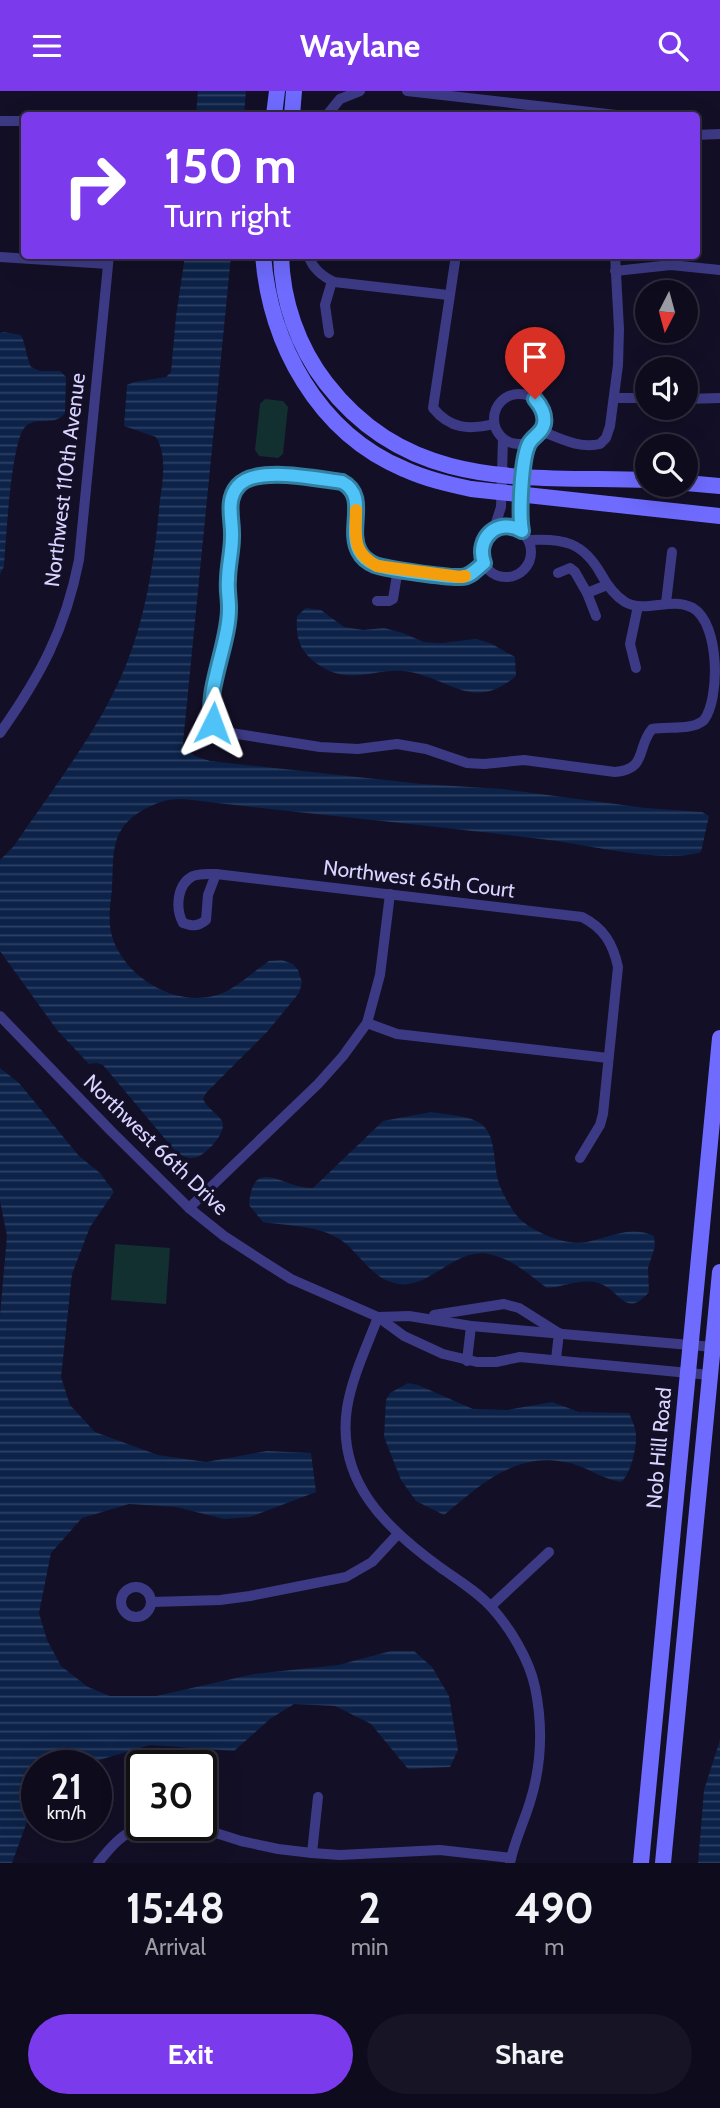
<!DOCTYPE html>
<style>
body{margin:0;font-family:Cabin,sans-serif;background:#171425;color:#f1f3f6;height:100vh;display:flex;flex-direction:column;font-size:26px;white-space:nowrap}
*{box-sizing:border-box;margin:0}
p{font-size:23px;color:#9b9ba3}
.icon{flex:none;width:38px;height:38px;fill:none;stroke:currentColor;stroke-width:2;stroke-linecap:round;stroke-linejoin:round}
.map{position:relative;height:1772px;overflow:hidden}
.sheet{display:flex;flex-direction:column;background:#0e0b1c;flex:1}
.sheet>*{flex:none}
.banner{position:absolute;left:21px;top:21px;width:679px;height:147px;border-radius:7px;box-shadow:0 7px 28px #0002,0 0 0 2px #2e2b3b;background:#7c3aed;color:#fff;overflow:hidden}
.needle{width:46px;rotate:186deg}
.tools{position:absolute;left:635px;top:189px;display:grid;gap:14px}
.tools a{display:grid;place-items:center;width:63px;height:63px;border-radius:50%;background:#0e0b1c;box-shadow:0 7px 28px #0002,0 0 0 2px #2e2b3b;font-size:35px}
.speed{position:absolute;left:21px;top:1659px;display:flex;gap:14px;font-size:35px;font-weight:700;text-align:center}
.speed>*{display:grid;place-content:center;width:91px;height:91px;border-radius:50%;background:#0e0b1c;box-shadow:0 7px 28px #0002,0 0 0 2px #2e2b3b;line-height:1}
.speed small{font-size:18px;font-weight:400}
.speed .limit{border:4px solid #111;border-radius:10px;background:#fff;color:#111}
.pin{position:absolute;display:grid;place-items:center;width:60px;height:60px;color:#fff;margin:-72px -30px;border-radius:50% 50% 50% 0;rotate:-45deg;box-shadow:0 0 7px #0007}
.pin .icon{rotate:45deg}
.me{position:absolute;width:77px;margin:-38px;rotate:3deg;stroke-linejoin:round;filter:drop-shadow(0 0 5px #0008)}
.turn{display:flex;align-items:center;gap:24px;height:147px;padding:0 28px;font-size:32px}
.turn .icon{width:91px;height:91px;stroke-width:2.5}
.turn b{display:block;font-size:49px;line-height:60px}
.eta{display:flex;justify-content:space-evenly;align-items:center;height:119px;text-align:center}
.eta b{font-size:42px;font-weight:800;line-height:49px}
.primary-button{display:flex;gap:14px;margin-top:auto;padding:14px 28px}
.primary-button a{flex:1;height:80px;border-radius:42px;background:#7c3aed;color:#fff;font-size:28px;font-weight:800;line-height:80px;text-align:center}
.primary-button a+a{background:#171425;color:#f1f3f6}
header{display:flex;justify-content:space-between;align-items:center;height:91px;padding:0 28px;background:#7c3aed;color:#fff;font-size:32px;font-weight:800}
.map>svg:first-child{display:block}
.green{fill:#12302f}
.water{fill:url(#water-rules)}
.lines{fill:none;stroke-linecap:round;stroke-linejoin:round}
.street{stroke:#3d3a85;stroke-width:10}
.secondary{stroke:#6f6bff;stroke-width:16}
.route-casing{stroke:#337fa1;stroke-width:18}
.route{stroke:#4fc3f7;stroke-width:12}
.slow{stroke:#f59e0b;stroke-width:12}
.labels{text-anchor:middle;stroke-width:7;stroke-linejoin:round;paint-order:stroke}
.street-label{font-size:21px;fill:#d9d4ff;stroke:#130f26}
</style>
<header><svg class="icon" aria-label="menu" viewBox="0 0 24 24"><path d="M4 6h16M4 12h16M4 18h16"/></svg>Waylane<svg class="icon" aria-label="search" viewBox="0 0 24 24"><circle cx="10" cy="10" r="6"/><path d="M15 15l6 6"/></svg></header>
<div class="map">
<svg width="720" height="1772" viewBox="0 0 720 1772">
<defs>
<pattern id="water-rules" width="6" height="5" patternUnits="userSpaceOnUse" patternTransform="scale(1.75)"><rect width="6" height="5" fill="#0c2248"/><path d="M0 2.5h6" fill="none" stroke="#2f4163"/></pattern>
</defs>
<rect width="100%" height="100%" fill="#130f26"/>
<g class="green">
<polygon points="265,308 283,310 288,316 283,363 278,367 259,365 255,359 260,313"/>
<polygon points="115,1153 170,1157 166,1213 111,1209"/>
</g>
<g class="water">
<polygon points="198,0 246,0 244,24 196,24"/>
<path d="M185 165H231L183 652C187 664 198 666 210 670L422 693 502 698 646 717 702 721 709 725 701 761C666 773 588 754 549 749 427 734 305 723 183 708 168 708 157 711 143 719 109 738 114 764 112 798 110 816 107 834 114 851 130 891 183 920 225 901 241 893 254 880 269 870L282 869 293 873 298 879 302 891 299 902 267 941 206 1002 203 1008C207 1017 217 1022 222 1030 228 1042 203 1067 193 1067 187 1068 181 1064 176 1061L103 974 97 972 89 973 57 939 0 860V769L14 755C51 700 99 639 124 579 145 529 154 472 159 419 161 395 169 368 156 346L124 335 127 294 134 291 166 286 171 281 176 225Z"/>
<path d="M4 241 21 244C26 254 26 265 31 276L40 280H60L66 286 65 322C55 336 38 325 26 335 11 347 6 451 4 475L0 484V242Z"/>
<path d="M306 517 321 519 344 536 363 539 384 537 403 542 424 551 441 552 476 548 490 552 515 566 516 585C475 619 455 592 415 582 378 572 352 599 316 572 298 558 296 546 297 525Z"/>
<polygon points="0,977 19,992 79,1065 100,1082 114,1101 90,1136 72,1183 61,1286 70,1314 95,1341 158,1364 206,1371 267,1360 311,1362 316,1401 250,1426 224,1428 176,1416 129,1413 82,1427 51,1462 39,1522 47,1549 61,1575 88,1596 110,1605 156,1605 254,1583 338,1574 391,1560 414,1560 432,1576 449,1605 458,1659 450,1676 408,1678 371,1633 335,1615 294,1613 270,1628 234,1660 150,1654 79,1675 37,1675 37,1719 28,1728 12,1772 0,1772 0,1224 7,1145 0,1110"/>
<path d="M431 1021C443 1023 469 1025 478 1031 497 1041 493 1071 498 1089 501 1101 513 1122 522 1130 538 1143 567 1155 587 1151 610 1146 631 1134 654 1145L655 1155 648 1177 649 1201C625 1229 620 1198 598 1192 581 1187 564 1196 547 1197 529 1184 515 1170 493 1164 455 1152 430 1202 394 1192 369 1186 357 1157 336 1146 314 1134 286 1135 263 1131L249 1114C253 1062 285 1099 313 1097L383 1030Z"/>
<path d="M408 1292 418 1294 473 1318 507 1319 552 1311 579 1321 629 1322C631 1327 634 1333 635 1338 639 1351 631 1383 621 1391 601 1388 585 1374 564 1371 515 1361 479 1395 444 1424L416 1410 401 1389 384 1346 386 1309 390 1302Z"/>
<polygon points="720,1649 720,1772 698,1772 704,1699"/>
</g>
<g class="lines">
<g class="street">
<polyline points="407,0 616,24"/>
<polyline points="327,24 340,8 360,0"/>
<polyline points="0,30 24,30"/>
<polyline points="696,44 720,43"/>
<path d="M308 164C313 178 322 185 334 191L448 204"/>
<path d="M456 164 433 317C450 338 469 339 494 333"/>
<polyline points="0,166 108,173"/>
<polyline points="615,180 671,174 720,179"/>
<polyline points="329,242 325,214 332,190"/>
<circle cx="519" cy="328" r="25"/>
<polyline points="615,307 648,307"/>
<polyline points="686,308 720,307"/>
<path d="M541 340C560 347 579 358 600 353L606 347 610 335 618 274 619 238 615 164"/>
<circle cx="506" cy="461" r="25"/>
<polyline points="494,438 501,416 503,348"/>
<path d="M521 440C517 412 521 377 531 350"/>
<path d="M484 472 473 481 460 486 377 475C334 452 376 409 342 391 317 388 256 374 238 395 225 409 233 429 232 446 232 461 228 475 227 489 227 500 230 511 229 521 228 532 228 543 226 553 220 578 206 607 213 631L231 642 320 656 358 658 397 653 426 658 467 672 484 673 524 669 615 681C648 678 636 657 652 638 668 635 692 640 704 629 720 608 720 533 693 517 671 505 646 523 625 511 614 504 607 494 601 483 583 451 563 447 529 449"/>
<polyline points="558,482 570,477 575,481 587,502"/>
<polyline points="377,510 389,510 393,508 398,478"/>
<polyline points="666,512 672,461"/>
<polyline points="596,525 587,502 607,494"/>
<polyline points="636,577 630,553 638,515"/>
<path d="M0 642C41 584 65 539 79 469L109 164"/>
<path d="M216 783 208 804 206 829C198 836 192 835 183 832 175 817 177 793 193 785 200 782 209 783 216 783L582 826C604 837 613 853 618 876L603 1023 600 1034 580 1067"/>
<polyline points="0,925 111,1040 189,1117 224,1145 264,1171 291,1188 378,1226 404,1245 443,1263 477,1271 496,1271 520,1266 710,1284"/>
<polyline points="367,932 397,943 608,967"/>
<polyline points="189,1117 318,993 343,965 367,932 380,884 390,803"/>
<polyline points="434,1224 504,1213 519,1217 557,1241"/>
<path d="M378 1226C367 1255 352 1286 347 1317 336 1391 387 1438 441 1477 458 1489 478 1501 492 1517 510 1537 529 1568 535 1596 543 1635 542 1673 530 1711 524 1731 514 1751 510 1772"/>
<polyline points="378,1226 409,1225 471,1235 713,1256"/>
<polyline points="556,1268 559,1242"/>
<polyline points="467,1270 471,1235"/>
<circle cx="136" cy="1511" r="15"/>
<polyline points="152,1511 220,1509 250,1505 346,1486 372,1471 398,1443"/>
<polyline points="491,1515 549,1461"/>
<polyline points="191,1734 241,1750 278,1758 312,1762 340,1764 440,1759 511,1767"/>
<polyline points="312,1762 318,1706"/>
<path d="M98 1772C112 1754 123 1742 144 1734"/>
</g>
<g class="secondary">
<polyline points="274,24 277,0"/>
<polyline points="292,24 294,0"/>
<path d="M263 164C270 253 318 342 404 378 426 388 448 393 471 398L720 425"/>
<path d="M281 164C282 210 298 256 326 292 410 401 526 385 648 389"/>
<polyline points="686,392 720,395"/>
<polyline points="641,1772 720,947"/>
<polyline points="663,1772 720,1181"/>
</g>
</g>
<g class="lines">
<g class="route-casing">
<path id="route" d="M213 632C204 602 230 551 229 516 229 507 227 498 228 489 228 475 232 461 232 446 233 429 225 410 238 395 256 374 317 388 342 391 369 405 347 437 359 460 362 466 368 471 375 474 386 478 448 487 461 486 470 486 477 478 484 472 475 447 498 426 522 440 519 424 521 364 530 351 535 344 542 342 544 333 546 323 541 315 535 308"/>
</g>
<use href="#route" class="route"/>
<path class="slow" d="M356 419C356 445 351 461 377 475L460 486 465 485"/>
</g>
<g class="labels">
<g class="street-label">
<text transform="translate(65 389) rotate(-83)" y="7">Northwest 110th Avenue</text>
<text transform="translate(419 788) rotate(7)" y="7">Northwest 65th Court</text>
<text transform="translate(156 1054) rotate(44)" y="7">Northwest 66th Drive</text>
<text transform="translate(659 1357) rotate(-85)" y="7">Nob Hill Road</text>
</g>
</g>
</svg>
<div class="tools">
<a><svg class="needle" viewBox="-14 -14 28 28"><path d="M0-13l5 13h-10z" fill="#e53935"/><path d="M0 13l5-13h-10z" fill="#9b9ba3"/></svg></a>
<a><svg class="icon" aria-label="sound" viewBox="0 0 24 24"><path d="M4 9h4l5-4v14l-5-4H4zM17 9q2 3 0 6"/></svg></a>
<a><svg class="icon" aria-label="search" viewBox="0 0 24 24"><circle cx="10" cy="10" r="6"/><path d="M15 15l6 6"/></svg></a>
</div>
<div class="speed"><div>21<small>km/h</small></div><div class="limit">30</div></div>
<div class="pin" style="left:535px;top:308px;background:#d93025"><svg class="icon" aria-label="arrive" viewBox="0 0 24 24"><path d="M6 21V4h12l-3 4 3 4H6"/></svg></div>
<svg class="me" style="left:213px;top:632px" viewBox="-20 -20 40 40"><path d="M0-17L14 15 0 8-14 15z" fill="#4fc3f7" stroke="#fff" stroke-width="4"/></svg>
<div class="banner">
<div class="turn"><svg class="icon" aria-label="right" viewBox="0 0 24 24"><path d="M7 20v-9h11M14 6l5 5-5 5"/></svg><div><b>150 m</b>Turn right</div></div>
</div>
</div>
<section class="sheet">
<div class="eta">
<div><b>15:48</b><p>Arrival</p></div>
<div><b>2</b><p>min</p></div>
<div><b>490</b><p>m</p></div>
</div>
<div class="primary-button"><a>Exit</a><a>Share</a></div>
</section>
